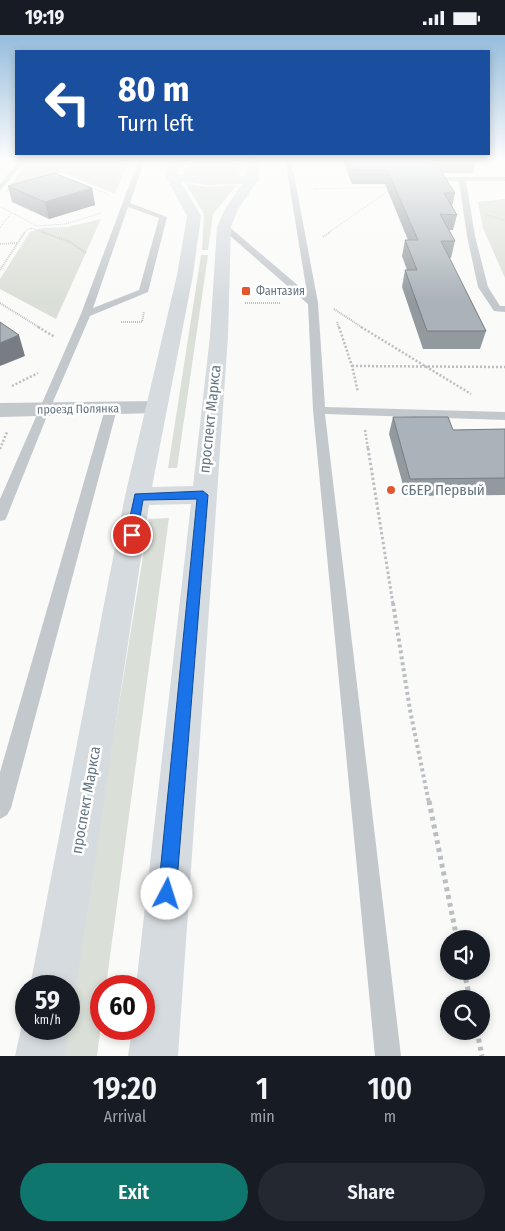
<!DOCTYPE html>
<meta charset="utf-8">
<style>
body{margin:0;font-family:"Fira Sans Condensed",sans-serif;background:#242831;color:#f1f3f6;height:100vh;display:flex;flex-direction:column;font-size:19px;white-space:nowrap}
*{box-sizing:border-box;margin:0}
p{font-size:16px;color:#9ea1a6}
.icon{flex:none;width:28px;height:28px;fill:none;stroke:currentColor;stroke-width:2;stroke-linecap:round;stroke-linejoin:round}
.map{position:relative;height:1021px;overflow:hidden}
.drawer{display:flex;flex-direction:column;background:#171b24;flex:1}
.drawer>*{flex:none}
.guide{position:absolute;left:15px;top:15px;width:475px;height:105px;border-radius:0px;box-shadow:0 2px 8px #0003;background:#1a4fa0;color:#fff;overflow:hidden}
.fabs{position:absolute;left:440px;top:895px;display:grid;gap:10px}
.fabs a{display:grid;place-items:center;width:50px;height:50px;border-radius:50%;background:#171b24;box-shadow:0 2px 8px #0003;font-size:25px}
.speed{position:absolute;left:15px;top:940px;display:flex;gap:10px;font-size:25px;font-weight:700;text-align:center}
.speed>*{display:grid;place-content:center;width:65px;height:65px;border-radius:50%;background:#171b24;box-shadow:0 2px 8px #0003;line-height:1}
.speed small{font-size:12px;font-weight:400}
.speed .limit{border:8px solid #d22;background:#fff;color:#111}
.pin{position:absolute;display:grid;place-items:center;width:42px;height:42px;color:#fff;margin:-21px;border:2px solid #fff;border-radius:50%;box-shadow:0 1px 5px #0007}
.me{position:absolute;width:55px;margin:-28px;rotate:5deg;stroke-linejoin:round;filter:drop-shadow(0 0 4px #0008)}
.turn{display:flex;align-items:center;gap:18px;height:105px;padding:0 20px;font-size:22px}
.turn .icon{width:65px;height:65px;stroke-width:2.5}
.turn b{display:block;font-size:35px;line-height:42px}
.eta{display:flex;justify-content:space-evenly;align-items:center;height:85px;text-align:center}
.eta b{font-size:30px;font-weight:600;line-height:35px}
.primary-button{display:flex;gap:10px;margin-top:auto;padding:10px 20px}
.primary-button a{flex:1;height:58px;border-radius:30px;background:#0f766e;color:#fff;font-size:20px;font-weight:600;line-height:58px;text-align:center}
.primary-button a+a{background:#242831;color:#f1f3f6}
.status{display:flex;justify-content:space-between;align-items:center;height:35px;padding:0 25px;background:#171b24;direction:ltr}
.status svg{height:14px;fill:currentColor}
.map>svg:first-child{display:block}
.green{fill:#dadfd7}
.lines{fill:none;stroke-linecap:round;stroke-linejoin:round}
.path-far5{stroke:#bbbfc2;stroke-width:1;stroke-dasharray:1 1;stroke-linecap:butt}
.path-far4{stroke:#bbbfc2;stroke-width:2;stroke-dasharray:1 1;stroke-linecap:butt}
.path-far3{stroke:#bbbfc2;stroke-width:2.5;stroke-dasharray:2 2;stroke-linecap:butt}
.path-far2{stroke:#bbbfc2;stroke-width:3;stroke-dasharray:2.5 2.5;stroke-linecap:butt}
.path-far1{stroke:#bbbfc2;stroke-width:4;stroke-dasharray:3 3;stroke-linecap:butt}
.path{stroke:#bbbfc2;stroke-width:5;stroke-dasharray:4 4;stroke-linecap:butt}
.lane{fill:#c3c8cc;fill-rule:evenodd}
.street{fill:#c3c8cc;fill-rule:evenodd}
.primary{fill:#d6dbdf;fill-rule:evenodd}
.wall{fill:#929a9f}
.shaded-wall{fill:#777d82}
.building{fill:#aab3b9;stroke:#777d82}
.route{fill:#1a73e8;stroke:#114b97}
.poi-dot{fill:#e4572e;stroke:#fff;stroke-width:2}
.labels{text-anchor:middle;stroke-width:5;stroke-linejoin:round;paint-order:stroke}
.far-poi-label{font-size:12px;fill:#657683;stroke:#fff;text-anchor:start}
.far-street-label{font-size:12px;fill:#657683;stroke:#fff}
.street-label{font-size:15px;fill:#657683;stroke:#fff}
.poi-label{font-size:15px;fill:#657683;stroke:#fff;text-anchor:start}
</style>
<div class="status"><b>19:19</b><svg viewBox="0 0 49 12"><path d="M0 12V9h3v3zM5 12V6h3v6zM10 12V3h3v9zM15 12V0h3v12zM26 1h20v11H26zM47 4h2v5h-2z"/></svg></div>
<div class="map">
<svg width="505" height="1021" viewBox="0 0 505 1021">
<rect width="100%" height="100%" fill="#fafaf8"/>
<g class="green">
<polygon points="30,124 129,124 115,159 64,138 55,138 49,146 5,157"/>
<path d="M197 124H233V129L242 135 238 142C220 144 202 144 184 140L183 135 190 130 193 125Z"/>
<polygon points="186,149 209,152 237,150 213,179 208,215 202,215 204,179"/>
<polygon points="505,164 505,243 483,193 478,167"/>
<polygon points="101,184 56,284 0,254 0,244 30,197 43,193 67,192"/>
<polygon points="201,220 208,220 177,433 168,433"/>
<polygon points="169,483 106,951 101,951 101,990 97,1021 62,1021 66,994 69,994 69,977 149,484"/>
</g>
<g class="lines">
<g class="path-far5">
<polyline points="67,145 70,144 110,160"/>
<polyline points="314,154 390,152"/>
<polyline points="1,172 37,191 66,189 101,178"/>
<polyline points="486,180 505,185"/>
<polyline points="0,193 11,178"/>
<polyline points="31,193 45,198"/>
<polyline points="24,198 26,195 32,193"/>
<polyline points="328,198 391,154"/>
</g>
<g class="path-far4">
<polyline points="42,197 70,207 86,218"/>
<polyline points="323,202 330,197"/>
<polyline points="0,209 17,208"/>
<polyline points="0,235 25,197"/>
<polyline points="0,268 40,293"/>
<polyline points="245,268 281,268"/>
<polyline points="334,274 363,293"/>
<polyline points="121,287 142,287 144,277"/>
<polyline points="337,287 339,293"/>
</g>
<g class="path-far3">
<polyline points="38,292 55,302"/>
<polyline points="339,292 352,331 358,357"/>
<polyline points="361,292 471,359"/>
<polyline points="352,331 505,332"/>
<polyline points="12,351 38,338"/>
<polyline points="365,395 368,414"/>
<polyline points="0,414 7,397"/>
</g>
<polyline class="path-far2" points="368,413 393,569"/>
<polyline class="path-far1" points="393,568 410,675 429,768"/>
<g class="path">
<polyline points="429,766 457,904"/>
<polyline points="464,936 470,964"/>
<polyline points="477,996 482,1021"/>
</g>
<g class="lane">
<polygon points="20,124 26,124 0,156 0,149"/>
<path d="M139 124H145L130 168 167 182 148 257 90 281 49 376 7 481 5 485 0 486V464L81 279ZM128 172 159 183 139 255 93 273Z"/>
<polygon points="256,124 265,124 254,128 251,126"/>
<polygon points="285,124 291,124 318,268 325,372 505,377 505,385 325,379 401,1021 375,1021 313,375 308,269 220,192 227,190 307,258"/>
<polygon points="306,124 398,124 395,126 309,126"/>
<polygon points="416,124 422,124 436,142 505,142 505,146 466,146 475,201 488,252 500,271 505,271 505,277 494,276 478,252 467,201 459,146 432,145"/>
<polygon points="429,124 494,124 491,126 432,126"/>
<polygon points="111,370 117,374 11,773 7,780 0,784 0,737 105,374"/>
</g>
<polygon class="street" points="156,366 164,367 167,372 164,377 156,378 0,382 0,368"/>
<g class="primary">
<path d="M168 124H180L178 140 212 143 246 141 249 124H259L258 142 259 144 238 174 231 192 228 301 178 1021H128L132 994H144V951H136L191 469 149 470 76 951 69 968V951H30L125 461 177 240 187 181 166 142ZM181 147 212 150 242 149 225 174 217 192 210 301 193 451 152 452 193 240 201 181Z"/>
<polygon points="26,981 26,994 69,994 65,1021 15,1021 21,994"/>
</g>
</g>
<g class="wall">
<polygon points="344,124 476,124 473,138 442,138 455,158 452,172 457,180 453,195 449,195 455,206 451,223 449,223 486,296 480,314 423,314 402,252 405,235 407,235 402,221 405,205 408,205 385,149 352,149 344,128"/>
<polygon points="8,151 92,153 95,170 49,184 12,167"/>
<polygon points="393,382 453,395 505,394 505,460 406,461 389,399"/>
</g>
<g class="shaded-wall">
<polygon points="92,153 95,170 49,184 45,167"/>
<polygon points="19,300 25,321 0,331 0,308"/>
</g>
<g class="building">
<polygon points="349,124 426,124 433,132 439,133 455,158 444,158 457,180 440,179 455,206 441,206 486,296 427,296 405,235 417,235 405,205 418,205 387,135 353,135"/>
<polygon points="54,138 92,153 45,167 8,151"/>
<polygon points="0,287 19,300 0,308"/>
<polygon points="393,382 448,382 453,395 505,394 505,443 410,444"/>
</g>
<linearGradient id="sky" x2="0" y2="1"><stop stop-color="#96bcdc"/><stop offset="0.47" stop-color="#fdfdfc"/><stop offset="1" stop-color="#fdfdfc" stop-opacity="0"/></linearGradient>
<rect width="505" height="266" fill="url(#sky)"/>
<polygon class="route" points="203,456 208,460 176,859 173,865 167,868 161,865 158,859 197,464 143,465 137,500 132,504 126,500 135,459"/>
<g class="poi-dot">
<rect x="241" y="251" width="10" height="10" rx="2.5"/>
<circle cx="391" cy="455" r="5"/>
</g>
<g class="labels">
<g class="far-poi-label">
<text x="256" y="260">Фантазия</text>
</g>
<g class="far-street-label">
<text transform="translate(78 374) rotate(-1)" y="4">проезд Полянка</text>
</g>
<g class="street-label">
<text transform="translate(210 384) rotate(-84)" y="5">проспект Маркса</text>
<text transform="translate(86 765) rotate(-80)" y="5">проспект Маркса</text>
</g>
<g class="poi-label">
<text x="401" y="460">СБЕР Первый</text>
</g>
</g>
</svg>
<div class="fabs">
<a><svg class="icon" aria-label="sound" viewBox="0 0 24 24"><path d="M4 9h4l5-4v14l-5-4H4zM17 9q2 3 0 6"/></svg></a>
<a><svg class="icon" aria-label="search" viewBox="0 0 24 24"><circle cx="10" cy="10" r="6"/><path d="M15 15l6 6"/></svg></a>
</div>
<div class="speed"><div>59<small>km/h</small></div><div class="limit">60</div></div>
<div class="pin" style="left:132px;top:500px;background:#d93025"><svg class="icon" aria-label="arrive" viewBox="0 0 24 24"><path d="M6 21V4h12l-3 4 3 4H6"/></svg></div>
<svg class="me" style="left:167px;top:859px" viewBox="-20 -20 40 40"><circle r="19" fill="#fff"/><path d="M0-13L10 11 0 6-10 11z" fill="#1a73e8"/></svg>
<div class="guide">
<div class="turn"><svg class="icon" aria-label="left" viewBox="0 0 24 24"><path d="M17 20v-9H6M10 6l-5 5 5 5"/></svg><div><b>80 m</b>Turn left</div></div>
</div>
</div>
<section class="drawer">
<div class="eta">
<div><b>19:20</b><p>Arrival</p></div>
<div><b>1</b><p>min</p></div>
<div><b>100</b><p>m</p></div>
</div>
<div class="primary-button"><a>Exit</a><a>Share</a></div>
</section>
